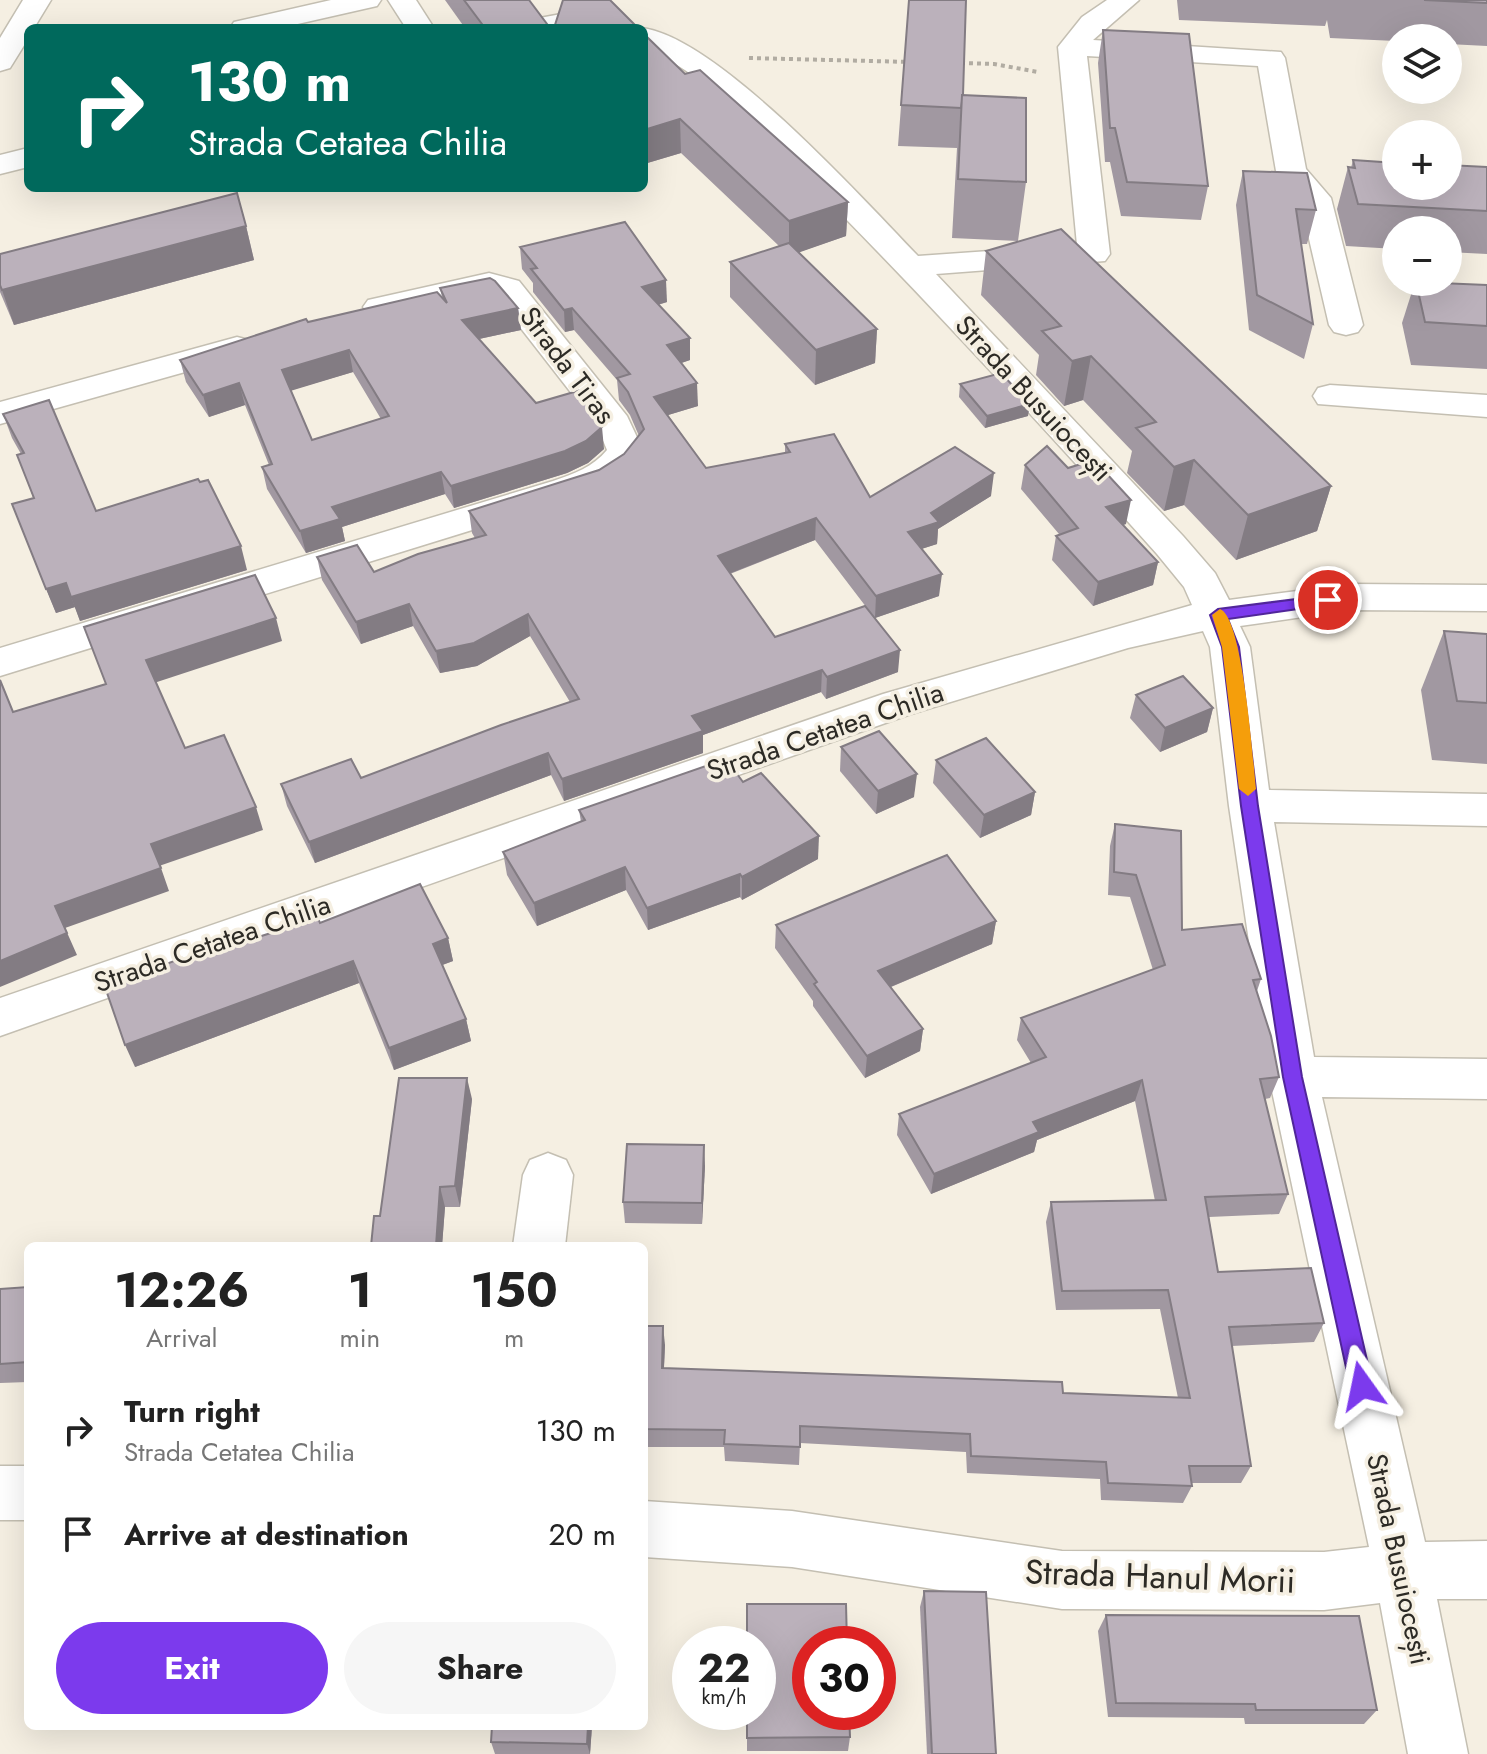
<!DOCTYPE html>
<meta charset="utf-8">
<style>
body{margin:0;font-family:Jost,sans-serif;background:#f6f6f6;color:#222;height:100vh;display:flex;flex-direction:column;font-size:30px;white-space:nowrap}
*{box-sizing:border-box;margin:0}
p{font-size:26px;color:#767676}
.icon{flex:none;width:44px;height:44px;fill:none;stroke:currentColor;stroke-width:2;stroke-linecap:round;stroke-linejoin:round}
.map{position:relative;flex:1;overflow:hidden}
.sheet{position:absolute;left:24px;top:1242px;width:624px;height:488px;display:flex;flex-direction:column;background:#fff;border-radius:12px;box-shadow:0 8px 32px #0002}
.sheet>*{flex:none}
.hud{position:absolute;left:24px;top:24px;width:624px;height:168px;border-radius:12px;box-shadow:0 8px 32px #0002;background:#00695c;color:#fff;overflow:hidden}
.buttons{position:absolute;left:1382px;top:24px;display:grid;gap:16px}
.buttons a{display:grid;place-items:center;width:80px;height:80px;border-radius:50%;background:#fff;box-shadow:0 8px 32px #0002;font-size:40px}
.speed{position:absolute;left:672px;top:1626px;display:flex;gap:16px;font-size:40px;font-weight:700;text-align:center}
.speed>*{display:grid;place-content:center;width:104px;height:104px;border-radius:50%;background:#fff;box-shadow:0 8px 32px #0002;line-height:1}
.speed small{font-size:20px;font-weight:400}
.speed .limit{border:12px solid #d22;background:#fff;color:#111}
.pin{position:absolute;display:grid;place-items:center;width:68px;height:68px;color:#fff;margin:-34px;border:4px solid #fff;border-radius:50%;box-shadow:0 2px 8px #0007}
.me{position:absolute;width:88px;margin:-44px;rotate:348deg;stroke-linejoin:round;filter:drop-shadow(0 0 6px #0008)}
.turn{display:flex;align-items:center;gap:28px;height:168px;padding:0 32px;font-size:36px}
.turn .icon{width:104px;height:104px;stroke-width:2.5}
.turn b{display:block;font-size:56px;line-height:68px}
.eta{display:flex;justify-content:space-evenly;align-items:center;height:136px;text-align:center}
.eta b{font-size:48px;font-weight:700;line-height:56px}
.primary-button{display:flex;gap:16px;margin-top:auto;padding:16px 32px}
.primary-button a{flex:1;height:92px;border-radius:48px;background:#7c3aed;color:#fff;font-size:32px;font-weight:700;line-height:92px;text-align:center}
.primary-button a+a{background:#f6f6f6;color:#222}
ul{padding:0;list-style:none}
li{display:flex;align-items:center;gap:24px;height:104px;padding:0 32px}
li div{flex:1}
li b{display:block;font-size:30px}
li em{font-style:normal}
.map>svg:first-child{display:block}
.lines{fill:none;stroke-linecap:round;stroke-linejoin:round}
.minor-casing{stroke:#c4bfb2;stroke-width:3}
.path{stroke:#b1aca2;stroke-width:4;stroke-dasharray:4 4;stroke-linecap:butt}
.minor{fill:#fff;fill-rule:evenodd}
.wall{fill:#a198a1;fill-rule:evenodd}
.shaded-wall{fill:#837c83}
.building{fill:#bbb1bb;stroke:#837c83;stroke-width:2;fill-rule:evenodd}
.route{fill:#7c3aed;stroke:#51269a;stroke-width:2}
.slow{fill:#f59e0b}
.labels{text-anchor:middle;stroke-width:7;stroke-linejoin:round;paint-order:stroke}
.street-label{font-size:28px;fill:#2c2a25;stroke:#f5efe2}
.near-street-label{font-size:34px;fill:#2c2a25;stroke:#f5efe2}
</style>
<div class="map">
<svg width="1487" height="1754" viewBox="0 0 1487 1754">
<rect width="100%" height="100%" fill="#f5efe2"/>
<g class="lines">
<g class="minor-casing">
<g id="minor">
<polygon points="23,0 51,0 34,28 28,28 28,39 10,68 0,71 0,38"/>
<polygon points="331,0 381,0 377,6 280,28 230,28 234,22"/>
<polygon points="388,0 416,0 434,28 406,28"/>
<path d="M1107 0H1139L1093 40 1281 52 1285 58 1306 169 1331 198 1363 325 1358 332 1346 335 1334 332 1329 325 1300 200 1276 171 1258 66 1087 56 1110 254 1105 261 936 274 1183 536 1215 573 1229 600 1351 584 1487 585V611L1351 610 1240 626 1250 647 1269 790 1487 794V826L1274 822 1314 1057 1487 1059V1099L1322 1097 1425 1542 1487 1541V1599H1437L1468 1754H1408L1380 1603 1324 1610 1062 1609 792 1567 644 1557V1501L792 1511 1062 1551 1324 1552 1369 1547 1269 1077 1229 806 1210 647 1203 631 1128 648 911 714 0 1036V998L883 694 1192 605 1184 587 1157 554C1054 439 950 325 842 215 781 153 724 85 644 47L642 28C717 37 863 199 918 256L1077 245 1058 47 1082 17Z"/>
<polygon points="572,12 626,20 630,26 514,28 518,22"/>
<polygon points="28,148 28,167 0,174 0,155"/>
<path d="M489 273 519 281 627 416 643 450C627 477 608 488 579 497L0 676V648L553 481C574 474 593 467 607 450L597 426 495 295 475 294 380 317 368 314 363 307 368 300Z"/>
<polygon points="237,337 249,340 254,347 249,354 0,424 0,402"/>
<polygon points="1330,385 1487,395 1487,417 1318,404 1313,396 1318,388"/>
<polygon points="548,1153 566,1160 573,1175 565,1246 513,1246 523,1175 530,1160"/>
<rect x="0" y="1466" width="28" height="54"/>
</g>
</g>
<g class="path">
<polyline points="749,58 911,62"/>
<polyline points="961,63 994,64 1038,72"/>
</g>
<use href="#minor" class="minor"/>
</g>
<g class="wall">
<polygon points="445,0 529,0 550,28 465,28"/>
<polygon points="909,0 963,95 1026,182 1018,241 952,238 957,148 898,146"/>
<polygon points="1177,0 1487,0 1487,46 1448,44 1448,38 1396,38 1396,41 1330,38 1327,20 1325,26 1179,20"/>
<polygon points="1103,30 1208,186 1201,220 1121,216 1110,162 1105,162 1098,63"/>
<polygon points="685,74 848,202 846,236 799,252 877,329 875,363 815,385 730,297 730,262 779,246 681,153 644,164"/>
<polygon points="1353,160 1487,167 1487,254 1448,252 1448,230 1396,230 1396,249 1346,246 1337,209 1348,167 1351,168"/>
<polygon points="1243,171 1316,210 1307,244 1301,244 1313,324 1304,359 1249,330 1236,205"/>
<polygon points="246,226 254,260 14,325 0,292 0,254"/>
<path d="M520 247 667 302 658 305 690 360 681 363 698 406 668 415 706 468 785 453V444L870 497 991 496 938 529 937 544 921 549 939 596 875 618 898 672 826 699 821 692 703 735V753L564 801 551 775 315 863 287 806 281 784 361 778 570 702 530 636 477 666 440 673 413 626 361 644 322 580 317 557 374 572 475 538 472 533 469 511 599 470 624 454 639 436 630 415 619 400 617 380 574 330 565 332 533 292V283L522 269ZM815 540 873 616 775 637 730 574Z"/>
<polygon points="986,251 1331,486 1317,531 1236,560 1184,505 1164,511 1127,473 1132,451 1083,400 1064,406 1036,375 1039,355 981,295"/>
<polygon points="1415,282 1487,285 1487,369 1411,365 1402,323"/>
<path d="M440 288 518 308 521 330 479 339 536 403 604 449 588 463 567 473 454 508 445 494 342 527 345 541 306 553 267 489 262 467 269 465 245 405 209 417 186 382 180 360 308 322 442 297ZM353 372 381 419 312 440 291 390Z"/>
<polygon points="960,384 1028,416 985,428 959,397"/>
<polygon points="3,414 96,511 247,570 80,621 75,607 56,613 12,504 33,498 21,454 12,438"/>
<polygon points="1025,465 1126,524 1123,525 1158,562 1153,585 1093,606 1052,560 1056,536 1059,534 1021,489"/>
<polygon points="1444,631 1487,634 1487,764 1432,760 1421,690"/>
<polygon points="1136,695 1213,708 1207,732 1160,752 1130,718"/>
<polygon points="841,747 914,797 876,814 840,771"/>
<polygon points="936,760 1035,792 1031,815 980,838 933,783"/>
<polygon points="743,782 818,859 742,900 740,897 648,930 626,890 537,926 507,875 503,852 581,822 579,810"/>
<polygon points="1115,824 1182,930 1261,979 1257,991 1279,1077 1270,1098 1265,1099 1288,1194 1279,1214 1209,1217 1218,1272 1324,1323 1314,1342 1232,1346 1251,1466 1241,1483 1191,1483 1192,1486 1183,1503 1101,1500 1100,1479 967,1473 966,1452 800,1443 799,1465 725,1461 724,1447 644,1447 644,1326 665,1345 664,1368 1063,1393 1178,1398 1160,1309 1056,1310 1046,1222 1051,1202 1155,1201 1135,1101 1037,1140 1034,1152 931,1194 897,1135 899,1114 1031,1063 1017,1040 1021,1018 1153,970 1130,897 1108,895 1110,846"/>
<polygon points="996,921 992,944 891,987 923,1029 920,1051 865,1078 813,1006 813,1001 775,948 776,925"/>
<polygon points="320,923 448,938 453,961 442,965 466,1019 471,1041 394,1070 359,983 135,1067 183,961"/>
<polygon points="472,1099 460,1207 445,1207 442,1246 371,1246 380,1216"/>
<polygon points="705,1166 702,1224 625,1223 623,1202"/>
<polygon points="28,1287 28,1382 0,1383 0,1289"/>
<polygon points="924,1591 996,1754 927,1754 920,1607"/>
<polygon points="1106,1615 1377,1710 1364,1724 1245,1724 1244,1718 1108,1717 1098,1631"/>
<polygon points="747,1712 850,1737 848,1751 747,1751"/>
<polygon points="492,1726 592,1726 590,1754 495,1754 491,1742"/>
</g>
<g class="shaded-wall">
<polygon points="680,119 681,153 644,164 644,130"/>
<polygon points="848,202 846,236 789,256 789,221"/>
<polygon points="246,226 254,260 14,325 2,290"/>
<polygon points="666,280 667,302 643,309 642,287"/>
<polygon points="518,308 521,330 465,342 462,320"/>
<polygon points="572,308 574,330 565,332 564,310"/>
<polygon points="877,329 875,363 815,385 816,350"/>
<polygon points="690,338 690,360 667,368 667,345"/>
<polygon points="349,350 353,372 287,392 282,370"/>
<polygon points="1091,356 1083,400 1064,406 1072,361"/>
<polygon points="239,383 245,405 209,417 203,395"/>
<polygon points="697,383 698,406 655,419 654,397"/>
<polygon points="1030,404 1028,416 985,428 987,416"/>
<polygon points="602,427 604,449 588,463 567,473 454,508 451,486"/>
<polygon points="1194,460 1184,505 1164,511 1174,467"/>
<polygon points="441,472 445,494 342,527 345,541 306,553 300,531 332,507"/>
<polygon points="994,473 991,496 938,529 937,544 906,554 908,532 931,513"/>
<polygon points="1331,486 1317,531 1236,560 1248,515"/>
<polygon points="1131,500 1126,524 1102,531 1106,507"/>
<polygon points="816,518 815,540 718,578 718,556"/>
<polygon points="241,546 247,570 80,621 71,597"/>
<polygon points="1158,562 1153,585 1093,606 1098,582"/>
<polygon points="942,574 939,596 875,618 876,596"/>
<polygon points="66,583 75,607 56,613 46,589"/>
<polygon points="409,604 413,626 361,644 356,622"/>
<polygon points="528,614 530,636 477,666 440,673 436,651"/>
<polygon points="276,618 282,641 154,683 146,660"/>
<polygon points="900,650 898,672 826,699 827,677"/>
<polygon points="822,670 821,692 703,735 703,753 564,801 562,779 692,716"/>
<polygon points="1213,708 1207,732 1160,752 1165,728"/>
<polygon points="548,753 551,775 315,863 309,842"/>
<polygon points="917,774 914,797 876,814 878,791"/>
<polygon points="1035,792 1031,815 980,838 984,815"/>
<polygon points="256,807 263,830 159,866 151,844"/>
<polygon points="819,836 818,859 742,900 742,877"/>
<polygon points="625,867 626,890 537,926 534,903"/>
<polygon points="161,868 169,891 65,928 77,955 0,987 0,961 55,906"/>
<polygon points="740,874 740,897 648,930 647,908"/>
<polygon points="996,921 992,944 876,993 878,971"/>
<polygon points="448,938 453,961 437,967 433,944"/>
<polygon points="353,961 359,983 135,1067 125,1045"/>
<polygon points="466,1019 471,1041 394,1070 389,1048"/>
<polygon points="923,1029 920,1051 865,1078 867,1056"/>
<polygon points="467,1078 472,1099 460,1207 455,1186"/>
<polygon points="1142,1080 1135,1101 1037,1140 1034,1152 931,1194 934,1174 1033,1122"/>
<polygon points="704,1145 705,1166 702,1224 702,1203"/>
<polygon points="440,1187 445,1207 442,1246 436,1246"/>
<polygon points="663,1326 665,1345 663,1386 662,1368"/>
<polygon points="588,1726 592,1726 590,1754 587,1744"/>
</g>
<g class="building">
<polygon points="464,0 529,0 550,28 485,28"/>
<polygon points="563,0 610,0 638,28 554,28"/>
<polygon points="909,0 966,0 963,95 961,108 901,105"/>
<polygon points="1424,0 1487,0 1487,3"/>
<polygon points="1103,30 1189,34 1208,186 1127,182 1115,128 1110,128"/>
<polygon points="644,34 685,74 700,70 848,202 789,221 680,119 644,130"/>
<polygon points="962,95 1026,98 1026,182 958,179"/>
<polygon points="1353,160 1396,163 1396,186 1448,186 1448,165 1487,167 1487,211 1358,204 1348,167 1355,168"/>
<polygon points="1243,171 1307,173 1316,210 1296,209 1313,324 1257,295"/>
<polygon points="237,193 246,226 2,290 0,285 0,254"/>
<polygon points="625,222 666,280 642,287 690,338 667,345 697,383 654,397 706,468 790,452 785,444 834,434 870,497 955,447 994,473 931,513 939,522 908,532 942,574 876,596 816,518 718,556 775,637 865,606 900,650 827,677 822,670 692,716 703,731 562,779 548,753 309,842 281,784 351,759 361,778 501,725 579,699 528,614 474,643 436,651 409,604 356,622 317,557 357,545 374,572 418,554 486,535 469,511 599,470 624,454 644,429 628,392 617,378 630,374 572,308 564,310 531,269 537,268 520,247"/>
<polygon points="1061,229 1331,486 1248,515 1194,460 1174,467 1136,428 1156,422 1091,356 1072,361 1042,331 1061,326 986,251"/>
<polygon points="789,243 877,329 816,350 730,262"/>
<path d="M490 278 495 281 518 308 462 320 536 403 581 390 593 405 602 427 586 441 565 451 451 486 441 472 332 507 340 519 300 531 262 467 272 464 239 383 203 395 180 360 306 319 308 322 437 292 447 303 440 288ZM349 350 389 416 312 440 282 370Z"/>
<polygon points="1416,282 1487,285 1487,326 1425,322"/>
<polygon points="1001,373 1030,404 987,416 960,384"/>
<polygon points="49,400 96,511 198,479 200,482 208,480 241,546 71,597 66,583 46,589 12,504 34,498 17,455 24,453 3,414"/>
<polygon points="1047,446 1068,468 1094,460 1131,500 1106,507 1158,562 1098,582 1056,536 1078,528 1025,465"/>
<polygon points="255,575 276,618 146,660 185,748 224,735 256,807 151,844 161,868 55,906 67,933 0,961 0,680 13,712 106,684 84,627"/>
<polygon points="1444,631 1487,634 1487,703 1457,701"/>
<polygon points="1183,676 1213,708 1165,728 1136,695"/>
<polygon points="879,731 917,774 878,791 841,747"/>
<polygon points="986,738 1035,792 984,815 936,760"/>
<polygon points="726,759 743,782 761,773 819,836 742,877 740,874 647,908 625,867 534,903 503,852 585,820 579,810"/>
<polygon points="1115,824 1181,831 1182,930 1242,924 1261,979 1253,980 1271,1036 1279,1077 1260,1079 1288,1194 1205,1197 1218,1272 1311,1268 1324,1323 1229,1327 1251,1466 1189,1466 1192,1486 1108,1483 1106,1462 971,1456 970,1434 800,1426 800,1447 724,1444 725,1430 644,1429 644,1326 663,1326 662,1368 1062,1382 1063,1393 1190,1398 1168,1290 1062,1291 1051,1202 1166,1200 1142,1080 1033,1122 1039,1132 934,1174 899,1114 1046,1057 1021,1018 1165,965 1136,875 1114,872"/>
<polygon points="947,855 996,921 878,971 923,1029 867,1056 814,984 817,982 776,925"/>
<polygon points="420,884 448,938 433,944 466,1019 389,1048 353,961 125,1045 105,987 182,958 183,961 318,918 320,923"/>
<polygon points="399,1078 467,1078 455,1186 440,1187 436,1246 371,1246 374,1216 380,1216"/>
<polygon points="627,1144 704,1145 702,1203 623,1202"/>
<polygon points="28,1287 28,1362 0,1364 0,1289"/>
<polygon points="924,1591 986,1592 996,1754 932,1754"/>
<polygon points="747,1604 846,1604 847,1644 810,1644 810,1712 849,1712 850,1737 747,1738 747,1712 758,1712 758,1644 747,1644"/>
<polygon points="1106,1615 1359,1616 1377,1710 1256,1710 1255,1704 1116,1703"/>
<polygon points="492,1726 588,1726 587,1744 491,1742"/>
</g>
<polygon class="route" points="1328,595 1336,600 1333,604 1228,619 1239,647 1258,806 1302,1077 1373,1386 1369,1393 1362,1396 1354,1393 1350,1386 1283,1077 1241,806 1222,647 1210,615 1218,609"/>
<path class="slow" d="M1220 609C1243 617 1253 761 1256 789L1248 796 1239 789 1222 647 1212 615Z"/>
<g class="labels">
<g class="street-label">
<text transform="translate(568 365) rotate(53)" y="10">Strada Tiras</text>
<text transform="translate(1034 398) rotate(47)" y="10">Strada Busuiocești</text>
<text transform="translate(825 731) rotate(-19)" y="10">Strada Cetatea Chilia</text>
<text transform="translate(212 943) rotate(-19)" y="10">Strada Cetatea Chilia</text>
<text transform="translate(1399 1559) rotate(78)" y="10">Strada Busuiocești</text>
</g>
<g class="near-street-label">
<text transform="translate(1160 1576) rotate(2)" y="12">Strada Hanul Morii</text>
</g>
</g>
</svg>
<div class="buttons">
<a><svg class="icon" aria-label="layers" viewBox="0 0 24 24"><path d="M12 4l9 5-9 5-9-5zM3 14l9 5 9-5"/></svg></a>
<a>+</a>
<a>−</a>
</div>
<div class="speed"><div>22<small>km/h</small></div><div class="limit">30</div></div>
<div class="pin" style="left:1328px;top:600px;background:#d93025"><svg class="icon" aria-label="arrive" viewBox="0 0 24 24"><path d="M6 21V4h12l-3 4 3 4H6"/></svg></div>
<svg class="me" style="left:1362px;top:1386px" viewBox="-20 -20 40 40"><path d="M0-17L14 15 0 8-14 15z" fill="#7c3aed" stroke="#fff" stroke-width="4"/></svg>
<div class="hud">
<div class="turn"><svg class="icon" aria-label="right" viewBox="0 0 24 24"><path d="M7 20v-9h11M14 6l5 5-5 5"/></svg><div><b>130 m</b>Strada Cetatea Chilia</div></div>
</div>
<section class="sheet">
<div class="eta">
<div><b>12:26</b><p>Arrival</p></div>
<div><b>1</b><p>min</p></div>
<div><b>150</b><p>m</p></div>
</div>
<ul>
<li><svg class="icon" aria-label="right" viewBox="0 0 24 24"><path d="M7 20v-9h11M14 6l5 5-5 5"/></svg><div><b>Turn right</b><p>Strada Cetatea Chilia</p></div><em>130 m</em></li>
<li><svg class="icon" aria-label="arrive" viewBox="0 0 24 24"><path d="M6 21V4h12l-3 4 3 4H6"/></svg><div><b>Arrive at destination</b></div><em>20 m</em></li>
</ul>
<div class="primary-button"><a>Exit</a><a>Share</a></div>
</section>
</div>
